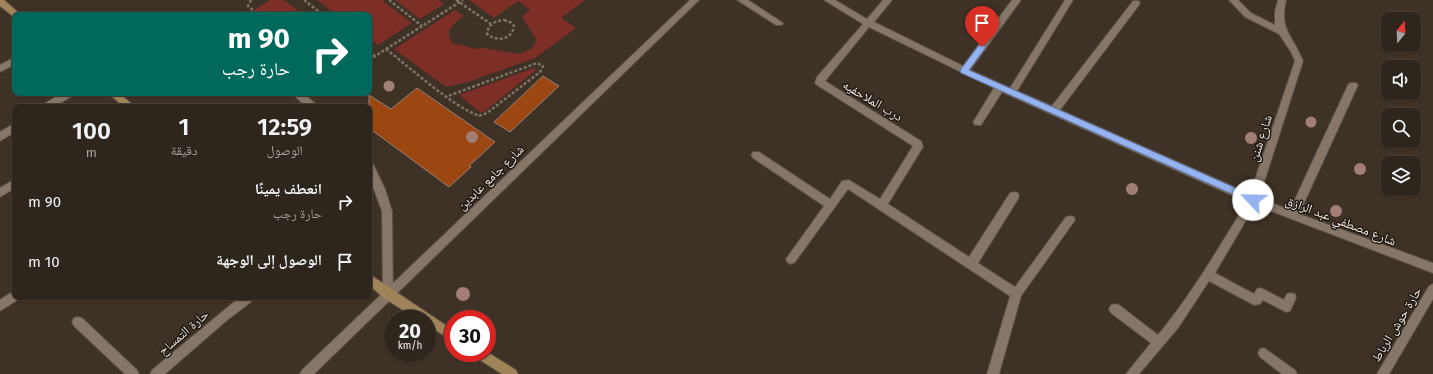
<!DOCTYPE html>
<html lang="ar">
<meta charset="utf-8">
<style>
body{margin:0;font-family:"Fira Sans","Noto Naskh Arabic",sans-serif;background:#362d25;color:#f1f3f6;direction:rtl;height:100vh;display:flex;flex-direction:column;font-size:15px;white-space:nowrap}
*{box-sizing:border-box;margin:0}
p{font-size:13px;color:#a7a5a3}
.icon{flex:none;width:22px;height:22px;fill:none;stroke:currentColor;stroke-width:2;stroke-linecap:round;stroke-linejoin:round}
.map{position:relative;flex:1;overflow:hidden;direction:ltr}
.sheet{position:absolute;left:12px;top:104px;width:360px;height:196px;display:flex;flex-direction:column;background:#2e251c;border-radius:8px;box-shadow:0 1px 3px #0004,0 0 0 1px #49423b;direction:rtl}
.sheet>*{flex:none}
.guide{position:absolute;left:12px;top:12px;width:360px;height:84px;border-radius:8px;box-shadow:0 1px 3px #0004,0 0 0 1px #49423b;direction:rtl;background:#00695c;color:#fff;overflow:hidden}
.needle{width:26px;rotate:18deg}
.tools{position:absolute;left:1381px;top:12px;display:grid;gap:8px}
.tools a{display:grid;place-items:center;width:40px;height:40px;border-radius:8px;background:#2e251c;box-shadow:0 1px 3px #0004,0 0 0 1px #49423b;font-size:20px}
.speed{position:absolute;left:384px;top:310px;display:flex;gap:8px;font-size:20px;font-weight:700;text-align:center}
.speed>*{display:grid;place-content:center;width:52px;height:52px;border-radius:50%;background:#2e251c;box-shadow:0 1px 3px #0004,0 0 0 1px #49423b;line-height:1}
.speed small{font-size:10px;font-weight:400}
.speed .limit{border:6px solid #d22;background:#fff;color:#111}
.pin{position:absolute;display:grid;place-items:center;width:34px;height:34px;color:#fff;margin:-41px -17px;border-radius:50% 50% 50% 0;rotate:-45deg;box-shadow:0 0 4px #0007}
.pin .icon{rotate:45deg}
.me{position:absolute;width:44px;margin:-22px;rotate:294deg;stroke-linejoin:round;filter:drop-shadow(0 0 3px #0008)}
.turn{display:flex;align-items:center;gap:14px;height:84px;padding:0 16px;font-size:18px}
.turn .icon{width:52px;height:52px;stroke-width:2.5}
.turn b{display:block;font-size:28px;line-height:34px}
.eta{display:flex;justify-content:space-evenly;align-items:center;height:68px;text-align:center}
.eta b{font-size:24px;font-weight:600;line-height:28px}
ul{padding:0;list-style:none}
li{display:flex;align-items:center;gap:12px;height:60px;padding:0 16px}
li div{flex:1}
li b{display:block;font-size:15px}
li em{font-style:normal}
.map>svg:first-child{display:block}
.green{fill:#7d2f27}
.building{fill:#9c4611;stroke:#958177}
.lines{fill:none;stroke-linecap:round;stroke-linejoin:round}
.lane-casing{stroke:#5a4f44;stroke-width:2}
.street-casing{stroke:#5a4f44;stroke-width:2}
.secondary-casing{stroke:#5a4f44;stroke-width:2}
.path{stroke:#7f7469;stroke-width:2.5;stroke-dasharray:3 2;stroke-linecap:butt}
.lane{fill:#857668;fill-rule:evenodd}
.street{fill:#857668;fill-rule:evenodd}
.secondary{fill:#9e8458;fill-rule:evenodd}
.tree{fill:#a27e74}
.route{fill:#95b2f1;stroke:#61749d}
.labels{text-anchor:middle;stroke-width:3;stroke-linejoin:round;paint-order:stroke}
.street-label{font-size:13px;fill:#f0e7df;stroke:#201a15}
</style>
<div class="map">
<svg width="1433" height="374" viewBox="0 0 1433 374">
<rect width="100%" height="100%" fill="#3e3125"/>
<g class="green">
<polygon points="270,0 284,0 304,15 261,15 254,10"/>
<polygon points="317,0 382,0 412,23 378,45 369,38 369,15 337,15"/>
<polygon points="395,0 439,0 444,4 420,19"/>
<path d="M469 0H585L561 18 576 28 535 58 471 81 446 87 394 49 455 10 464 16C453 24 443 31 453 44L466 46 474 49 483 48 519 54 531 49 535 44 536 39 522 17 530 10 518 1 494 18Z"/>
<polygon points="534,68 536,70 485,111 481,113 459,95"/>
</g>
<g class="building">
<polygon points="543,76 559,86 510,132 494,122"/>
<polygon points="417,88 495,142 469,166 471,167 449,187 369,128 369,95 391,109"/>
</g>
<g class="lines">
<g class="lane-casing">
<g id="lane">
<polygon points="737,0 748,0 783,23 782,25 776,25"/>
<polygon points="291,93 303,93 319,107 307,107"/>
<polygon points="369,161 372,162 385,189 392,211 393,294 392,298 388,299 384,298 383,294 382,211 369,176"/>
</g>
</g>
<g class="street-casing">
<g id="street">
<polygon points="690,0 699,0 314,374 300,374 302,370"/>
<path d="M824 0H835L867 19 883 0H892L874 22 963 66 1012 0H1021L970 70 1010 88 1065 0H1073L1017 91 1052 106 1133 1H1139L1140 3 1139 5 1060 110 1250 194 1295 61 1291 52 1279 34 1245 17 1229 0H1238L1251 13 1275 25V11L1278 0H1286C1279 31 1293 35 1303 61L1259 198 1290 210 1348 85 1350 83H1356L1358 85 1299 214 1433 263V273L1255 205 1215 273 1254 294 1257 289 1261 288 1284 300 1287 294 1291 293 1295 294 1296 298 1290 311 1286 312 1263 300 1260 304 1254 305 1209 281 1178 328 1139 374H1126L1151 343 1111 313 1109 309 1111 305 1115 304 1119 305 1158 335C1192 294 1219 247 1247 202L1002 92 981 125H975L973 122 975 119 994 88 869 27 825 81 921 141 923 147 921 150 888 204 969 257 1010 193 1014 192 1018 193 1019 196 1018 199 978 263 1015 287 1066 217 1070 216 1074 217 1075 220 1021 296 999 374H987L1010 296 848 189 795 262 791 264 787 262 786 259 824 206 753 158 751 155 753 152H759L830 199 842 181 849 180 880 199 913 146 817 85 815 83 817 77 863 24Z"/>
<polygon points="15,57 15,64 0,72 0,65"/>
<polygon points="62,93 74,93 72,96 54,107 42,107 44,104"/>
<polygon points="15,123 15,132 0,141 0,132"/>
<polygon points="15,179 15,188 0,197 0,188"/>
<polygon points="1433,284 1433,299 1389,374 1377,374 1429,286"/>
<polygon points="15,290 15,297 20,297 19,299 0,311 0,300"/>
<polygon points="240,297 253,297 252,301 226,321 165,374 150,374 152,370"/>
<polygon points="78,317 82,318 137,370 139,374 125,374 74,326 72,322 74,318"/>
<polygon points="1264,348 1295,370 1297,374 1282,374 1260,357 1258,353 1260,349"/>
</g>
</g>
<g class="secondary-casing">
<g id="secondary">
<polygon points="0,0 4,0 21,15 15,15 14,17 0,6"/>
<polygon points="108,93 119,93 135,107 124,107"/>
<polygon points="369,274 453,330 453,341 427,325 427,319 417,319 384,298 369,285"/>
<polygon points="487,352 516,370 518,374 502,374 475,357 473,353 487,353"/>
</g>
</g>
<g class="path">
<polyline points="251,0 248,6 259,15"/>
<polyline points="304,0 323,15"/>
<polyline points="389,0 422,26"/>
<polyline points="456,0 491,24"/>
<path d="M504 20 510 22 514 26C512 40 497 42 487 34 488 24 495 21 504 20Z"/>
<path d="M386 49C412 69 449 104 479 116L487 113 540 72 543 66 537 63 448 96"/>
<polyline points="369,52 375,56"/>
<polyline points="369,60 463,0"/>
</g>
<use href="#lane" class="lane"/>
<use href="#street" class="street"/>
<use href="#secondary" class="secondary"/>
</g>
<g class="tree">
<circle cx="389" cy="86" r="5.5"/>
<circle cx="1311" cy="122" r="5.5"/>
<circle cx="472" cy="137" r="6"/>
<circle cx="1251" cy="138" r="6"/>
<circle cx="1360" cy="169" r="6"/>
<circle cx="1132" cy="189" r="6"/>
<circle cx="1336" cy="211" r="6"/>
<circle cx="463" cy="294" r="7"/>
</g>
<polygon class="route" points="982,44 986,47 969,70 1256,197 1258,200 1256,202 1250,202 961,73 960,71 961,69 979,45"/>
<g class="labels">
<g class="street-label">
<text transform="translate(873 100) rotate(31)" y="5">درب الملاحفيه</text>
<text transform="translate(1260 138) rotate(-72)" y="5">شارع شنن</text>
<text transform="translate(490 177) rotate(-44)" y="5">شارع جامع عابدين</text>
<text transform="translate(1341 220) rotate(21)" y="5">شارع مصطفي عبد الرازق</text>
<text transform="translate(1396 324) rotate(-59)" y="5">حارة حوش الرباط</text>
<text transform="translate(183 332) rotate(-41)" y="5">حارة التمساح</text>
</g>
</g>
</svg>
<div class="tools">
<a><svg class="needle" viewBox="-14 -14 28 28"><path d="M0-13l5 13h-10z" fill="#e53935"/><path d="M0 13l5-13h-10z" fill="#a7a5a3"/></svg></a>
<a><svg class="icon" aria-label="sound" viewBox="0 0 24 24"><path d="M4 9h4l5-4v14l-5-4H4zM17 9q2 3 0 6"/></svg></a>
<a><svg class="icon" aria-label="search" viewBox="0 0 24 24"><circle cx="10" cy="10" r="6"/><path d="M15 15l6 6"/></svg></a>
<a><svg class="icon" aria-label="layers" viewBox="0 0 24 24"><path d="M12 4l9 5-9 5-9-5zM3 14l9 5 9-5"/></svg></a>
</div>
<div class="speed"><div>20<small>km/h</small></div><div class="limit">30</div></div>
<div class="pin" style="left:982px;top:47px;background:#d93025"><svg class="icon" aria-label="arrive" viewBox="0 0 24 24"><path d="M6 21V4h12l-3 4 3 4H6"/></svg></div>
<svg class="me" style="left:1253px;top:200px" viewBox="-20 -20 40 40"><circle r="19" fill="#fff"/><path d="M0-13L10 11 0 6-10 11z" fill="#95b2f1"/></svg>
<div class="guide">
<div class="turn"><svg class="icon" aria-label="right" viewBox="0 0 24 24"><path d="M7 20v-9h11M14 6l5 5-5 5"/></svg><div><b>90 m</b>حارة رجب</div></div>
</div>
<section class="sheet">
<div class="eta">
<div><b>12:59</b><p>الوصول</p></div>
<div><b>1</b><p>دقيقة</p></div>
<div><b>100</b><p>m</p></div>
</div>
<ul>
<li><svg class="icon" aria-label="right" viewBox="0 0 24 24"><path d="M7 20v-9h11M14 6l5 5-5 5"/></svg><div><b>انعطف يمينًا</b><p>حارة رجب</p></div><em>90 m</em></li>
<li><svg class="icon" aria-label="arrive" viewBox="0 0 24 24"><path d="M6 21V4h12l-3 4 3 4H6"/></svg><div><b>الوصول إلى الوجهة</b></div><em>10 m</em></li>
</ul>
</section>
</div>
